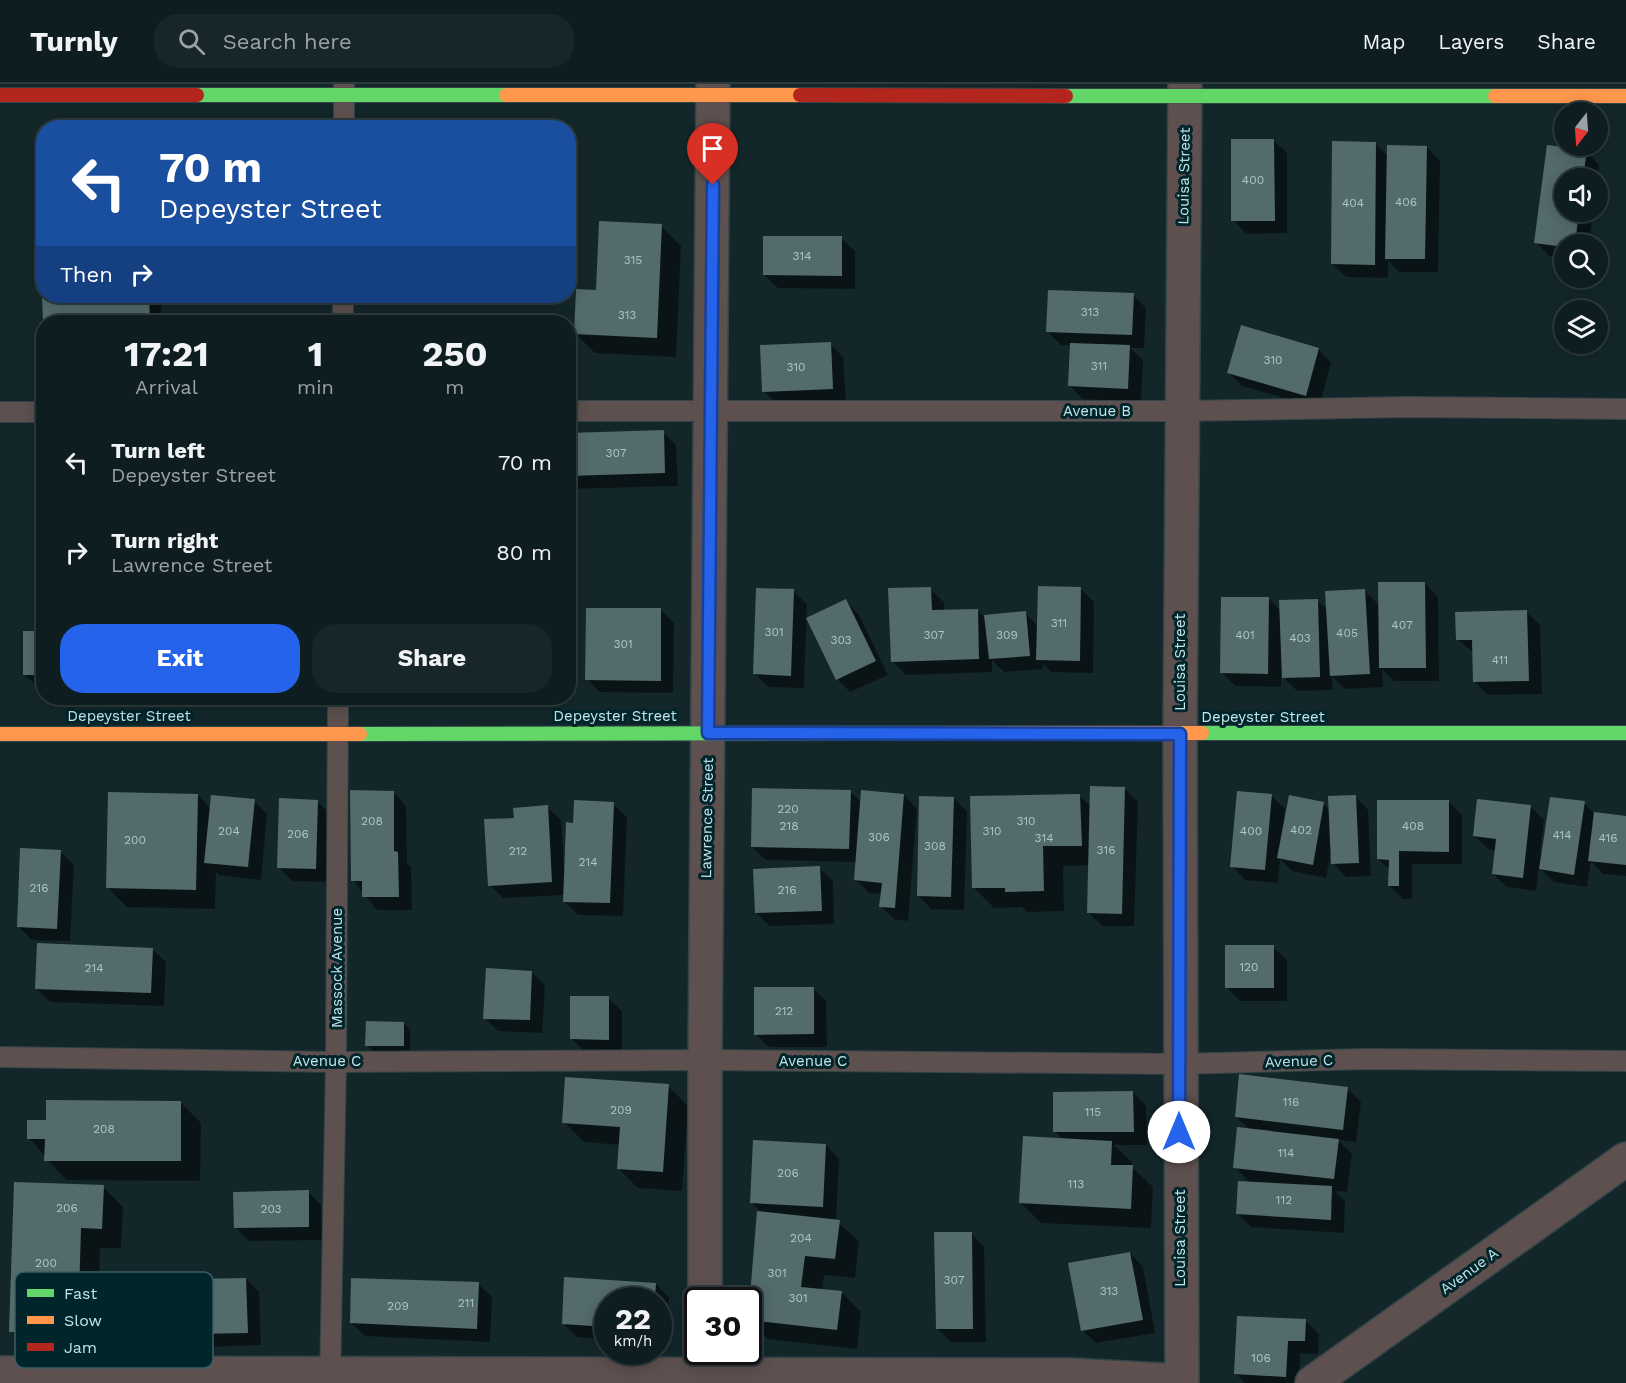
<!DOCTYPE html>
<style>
body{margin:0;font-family:"Work Sans",sans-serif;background:#172629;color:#f1f3f6;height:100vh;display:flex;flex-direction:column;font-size:22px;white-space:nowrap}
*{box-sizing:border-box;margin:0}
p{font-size:20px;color:#9ba2a5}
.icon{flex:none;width:33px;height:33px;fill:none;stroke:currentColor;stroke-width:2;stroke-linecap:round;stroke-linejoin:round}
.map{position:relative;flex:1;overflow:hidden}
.drawer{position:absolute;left:36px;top:231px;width:540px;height:390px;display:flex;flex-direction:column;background:#0e1d20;border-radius:24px;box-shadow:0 3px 15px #0003,0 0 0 2px #2e3b3e}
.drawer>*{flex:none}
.top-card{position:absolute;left:36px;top:36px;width:540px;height:183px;border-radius:24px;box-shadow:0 3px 15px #0003,0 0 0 2px #2e3b3e;background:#1a4fa0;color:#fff;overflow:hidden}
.needle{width:39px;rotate:197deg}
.tools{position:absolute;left:1554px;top:18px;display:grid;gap:12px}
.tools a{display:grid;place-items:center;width:54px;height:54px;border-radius:50%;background:#0e1d20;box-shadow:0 3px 15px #0003,0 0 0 2px #2e3b3e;font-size:30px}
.speed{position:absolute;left:594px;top:1203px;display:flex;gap:12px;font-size:30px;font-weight:700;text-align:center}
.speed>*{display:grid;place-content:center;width:78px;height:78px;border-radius:50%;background:#0e1d20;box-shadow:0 3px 15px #0003,0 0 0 2px #2e3b3e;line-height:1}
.speed small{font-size:15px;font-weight:400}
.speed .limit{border:3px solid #111;border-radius:9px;background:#fff;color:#111}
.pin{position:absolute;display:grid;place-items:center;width:51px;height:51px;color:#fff;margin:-62px -26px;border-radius:50% 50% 50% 0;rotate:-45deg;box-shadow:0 0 6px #0007}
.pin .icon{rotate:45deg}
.me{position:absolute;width:66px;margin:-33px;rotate:0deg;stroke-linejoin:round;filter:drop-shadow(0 0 4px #0008)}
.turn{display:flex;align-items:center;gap:21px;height:126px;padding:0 24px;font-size:27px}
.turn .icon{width:78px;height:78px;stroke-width:2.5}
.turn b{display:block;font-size:42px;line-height:51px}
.then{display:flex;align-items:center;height:57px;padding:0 24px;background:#0003;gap:12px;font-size:22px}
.eta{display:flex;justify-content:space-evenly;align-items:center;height:102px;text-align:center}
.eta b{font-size:36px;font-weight:700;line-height:42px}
.cta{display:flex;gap:12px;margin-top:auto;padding:12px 24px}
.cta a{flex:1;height:69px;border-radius:24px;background:#2563eb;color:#fff;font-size:24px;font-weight:700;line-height:69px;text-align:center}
.cta a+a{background:#172629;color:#f1f3f6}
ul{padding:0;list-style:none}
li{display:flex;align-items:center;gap:18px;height:90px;padding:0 24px}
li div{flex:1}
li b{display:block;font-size:22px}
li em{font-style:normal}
header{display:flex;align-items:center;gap:36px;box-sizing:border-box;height:84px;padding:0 30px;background:#0e1d20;border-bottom:2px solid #2e3b3e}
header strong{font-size:28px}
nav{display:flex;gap:33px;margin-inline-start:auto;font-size:21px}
.search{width:420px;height:54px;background:#172629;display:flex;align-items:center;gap:15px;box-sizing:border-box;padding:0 21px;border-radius:24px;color:#9ba2a5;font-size:22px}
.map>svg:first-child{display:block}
.shadow{fill:#0007}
.building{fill:#546b6b}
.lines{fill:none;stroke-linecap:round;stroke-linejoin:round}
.lane-casing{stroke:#314447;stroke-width:22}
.street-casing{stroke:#314447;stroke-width:36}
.fast-casing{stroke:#314447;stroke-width:16}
.slow-casing{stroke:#314447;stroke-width:16}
.jam-casing{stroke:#314447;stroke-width:16}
.lane{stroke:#5d504f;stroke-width:20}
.street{stroke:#5d504f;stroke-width:33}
.fast{stroke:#63d668;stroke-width:14}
.slow{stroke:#ff974d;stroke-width:14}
.jam{stroke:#b3261e;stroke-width:14}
.route-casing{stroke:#184099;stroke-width:15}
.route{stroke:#2563eb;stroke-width:10}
.labels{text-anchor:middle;stroke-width:6;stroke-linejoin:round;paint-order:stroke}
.number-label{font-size:12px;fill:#a8c6ca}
.street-label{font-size:15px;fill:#c4e5ea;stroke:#00252a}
.key{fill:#00252a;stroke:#3b5f64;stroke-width:1.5}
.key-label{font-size:16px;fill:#c4e5ea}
</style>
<header>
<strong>Turnly</strong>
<div class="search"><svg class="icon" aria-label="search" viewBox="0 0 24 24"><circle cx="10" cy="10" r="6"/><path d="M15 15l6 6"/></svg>Search here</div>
<nav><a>Map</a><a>Layers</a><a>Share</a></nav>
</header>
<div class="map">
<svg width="1626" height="1299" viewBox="0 0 1626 1299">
<rect width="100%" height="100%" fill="#13272a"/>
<g class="shadow">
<polygon points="1273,56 1287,69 1287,149 1246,150 1233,136"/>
<polygon points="1375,59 1388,72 1427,63 1440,77 1438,188 1399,188 1388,176 1388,194 1346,193 1332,180"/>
<polygon points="1548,62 1586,67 1599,81 1598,95 1564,94 1564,128 1593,128 1589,160 1564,160 1564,174 1549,172 1536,158"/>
<polygon points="661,142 681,162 676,273 595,269 575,249"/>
<polygon points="841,154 855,167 855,205 778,204 764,191"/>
<polygon points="1133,211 1146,224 1144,264 1130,264 1143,276 1141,318 1083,315 1070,302 1071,261 1061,261 1047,247"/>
<polygon points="44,212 153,212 161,220 162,238 45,238"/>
<polygon points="830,260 843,273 846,318 777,321 764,307"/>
<polygon points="1318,265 1331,279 1319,324 1242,302 1229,289"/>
<polygon points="663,348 676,361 678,402 568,405 568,350"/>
<polygon points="1425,499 1438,513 1439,597 1394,597 1382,585 1383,603 1345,605 1332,592 1333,606 1297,607 1281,591 1281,603 1235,602 1222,588 1268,514 1281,527 1317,516 1328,527 1365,507 1380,522"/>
<polygon points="1080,504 1094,518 1093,589 1051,588 1042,579 1043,585 1004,588 992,576 992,588 906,591 892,577 930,505 944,518 944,527 977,526 984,533 1025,529 1038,542"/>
<polygon points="793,507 807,520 804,604 768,603 755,589"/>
<polygon points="846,517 859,531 888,591 850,608 837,595"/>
<polygon points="661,526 674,539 673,609 600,608 587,595"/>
<polygon points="1526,528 1540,541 1542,610 1488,611 1474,597 1474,569 1457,555"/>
<polygon points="44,548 44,604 38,603 24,590"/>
<polygon points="1124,704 1138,718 1134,842 1102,842 1088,828 1089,781 1063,782 1064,827 1026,828 1022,823 994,824 974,804 1079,711 1091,723"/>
<polygon points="850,707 862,719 904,711 917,725 908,837 894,835 881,822 882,810 869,809 856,795 857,778 766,776 752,763"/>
<polygon points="393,708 406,722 407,779 411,783 412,826 377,826 353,796"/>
<polygon points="198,711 211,725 254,717 267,730 261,796 219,791 216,788 215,825 127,823 107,803"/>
<polygon points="1271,711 1285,725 1284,736 1286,736 1324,720 1330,726 1355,712 1368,726 1371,792 1346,793 1333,779 1331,767 1326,794 1292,787 1280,775 1278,799 1245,796 1232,782"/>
<polygon points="954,714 967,728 964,826 931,825 918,811"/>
<polygon points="317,717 331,731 329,798 292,797 279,783"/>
<polygon points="1449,718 1462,731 1462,780 1412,780 1412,815 1403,815 1390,802 1390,786 1378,775"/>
<polygon points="1584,719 1595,730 1626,733 1626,792 1603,790 1591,777 1587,803 1554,798 1539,783 1536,807 1507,803 1493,790 1496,766 1488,765 1475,752 1530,722 1544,736 1540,769 1543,770"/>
<polygon points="613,720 627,733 623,832 578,831 564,817 565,811 503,814 490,801 516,735 547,723 561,736 564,782 566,782 574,740"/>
<polygon points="60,767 74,781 70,857 32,856 18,842"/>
<polygon points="819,784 833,797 834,840 770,842 756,829"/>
<polygon points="1273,863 1287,876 1287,917 1240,917 1226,903"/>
<polygon points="152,865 166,878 164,922 50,918 36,904"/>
<polygon points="531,888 545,901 542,949 498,947 485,934"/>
<polygon points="813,904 826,917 827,963 769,963 755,950"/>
<polygon points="608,914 622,927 622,968 585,968 572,955"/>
<polygon points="404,939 410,946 410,968 373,967 367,961"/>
<polygon points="668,1002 688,1022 682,1107 638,1104 618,1084 620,1061 584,1058 564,1038"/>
<polygon points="1347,1004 1361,1018 1356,1058 1338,1056 1352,1070 1347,1108 1335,1107 1345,1117 1344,1149 1251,1143 1238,1130 1250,1099 1235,1083 1250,1046 1236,1033"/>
<polygon points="1133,1008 1146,1022 1147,1061 1114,1061 1132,1078 1132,1083 1153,1103 1151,1144 1041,1139 1021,1119 1063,1056 1055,1047"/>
<polygon points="181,1019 201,1039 200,1097 66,1096 29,1054"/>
<polygon points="826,1061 839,1075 836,1137 859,1157 855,1194 824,1191 822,1206 841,1208 861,1228 857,1265 768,1255 748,1236 759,1129 762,1129 751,1118"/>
<polygon points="103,1103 123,1123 121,1164 100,1164 98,1229 104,1235 103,1270 31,1267 11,1247"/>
<polygon points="308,1108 321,1121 322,1156 249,1157 236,1144"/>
<polygon points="971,1149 984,1163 986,1258 951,1258 938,1245"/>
<polygon points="1130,1169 1143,1183 1155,1249 1096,1259 1082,1246"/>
<polygon points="566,1194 656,1200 669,1214 666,1258 658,1258 658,1216 608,1216 608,1255 577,1253 563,1239"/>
<polygon points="246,1195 259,1208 261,1261 210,1263 197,1249"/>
<polygon points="478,1200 492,1213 490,1258 365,1252 351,1239"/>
<polygon points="1305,1236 1319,1250 1318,1270 1300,1269 1299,1299 1245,1299 1236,1290"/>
</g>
<g class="building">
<polygon points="1231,55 1274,55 1275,137 1231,137"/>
<polygon points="1332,57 1376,58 1375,181 1331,180"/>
<polygon points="1387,61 1427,62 1425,175 1385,175"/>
<polygon points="1547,61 1587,66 1583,94 1564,94 1564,128 1579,128 1575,160 1564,163 1534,159"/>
<polygon points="40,107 44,107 44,143 41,143"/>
<polygon points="599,137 662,140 657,254 574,250 576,205 596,206"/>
<polygon points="763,152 842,152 842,192 763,191"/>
<polygon points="1048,206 1134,209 1132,251 1046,248"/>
<polygon points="42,212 149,212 150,238 43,238"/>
<polygon points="1241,241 1319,264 1306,312 1227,289"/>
<polygon points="831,258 833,305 762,308 760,261"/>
<polygon points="1070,259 1130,261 1128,305 1068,302"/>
<polygon points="664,346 665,389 568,392 568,349"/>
<polygon points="1378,498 1425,498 1426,584 1379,584"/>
<polygon points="1038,502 1081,503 1080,577 1036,576"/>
<polygon points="931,503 932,526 978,525 979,575 891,578 888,504"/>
<polygon points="756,504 794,505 791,592 753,590"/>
<polygon points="1365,505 1370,590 1330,592 1325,507"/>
<polygon points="1221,513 1269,513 1268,590 1220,589"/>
<polygon points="846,515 876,577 836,596 806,534"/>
<polygon points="1318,515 1320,593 1282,594 1279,516"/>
<polygon points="586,524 661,524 661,597 585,596"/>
<polygon points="1527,526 1529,597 1473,598 1472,556 1456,556 1455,528"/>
<polygon points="1026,527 1030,572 989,575 984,531"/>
<rect x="23" y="547" width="21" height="44"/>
<polygon points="1090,702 1125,703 1122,830 1087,829"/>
<polygon points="752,704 851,706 849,765 751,763"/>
<polygon points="350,706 394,707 394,767 398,768 399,813 362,813 362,797 351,797"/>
<polygon points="861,706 904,710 895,824 879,823 882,799 854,796"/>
<polygon points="1237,707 1272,710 1265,786 1230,783"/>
<polygon points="108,708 198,710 196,806 106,804"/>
<polygon points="1080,710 1082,762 1043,762 1044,807 1005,808 1005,804 972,804 970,712"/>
<polygon points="211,711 255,715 248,783 204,779"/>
<polygon points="1289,711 1324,718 1313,781 1277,774"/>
<polygon points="1356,711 1359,779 1331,780 1328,712"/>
<polygon points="919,712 954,713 951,813 917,812"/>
<polygon points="1550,713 1585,717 1574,791 1539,785"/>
<polygon points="279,714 318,716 316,785 277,784"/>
<polygon points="1477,715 1531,721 1523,794 1492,790 1496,755 1473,752"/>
<polygon points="574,716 614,718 610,819 563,818 566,738 573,739"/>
<polygon points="1377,716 1449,716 1449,768 1399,767 1399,802 1388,802 1389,776 1377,775"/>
<polygon points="548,721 552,798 488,802 484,735 514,734 513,724"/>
<polygon points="1594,728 1626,732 1626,781 1588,777"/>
<polygon points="20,764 61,766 57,845 17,843"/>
<polygon points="820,782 822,827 755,829 753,785"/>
<polygon points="37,859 153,864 151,909 35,905"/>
<rect x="1225" y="861" width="49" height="43"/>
<polygon points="486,884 532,887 530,936 483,935"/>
<polygon points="754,903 814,903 814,950 754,951"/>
<polygon points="570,912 609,912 609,956 570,955"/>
<polygon points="366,937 404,938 404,962 365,962"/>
<polygon points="1239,990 1348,1003 1343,1046 1235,1033"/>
<polygon points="565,993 669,1000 663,1088 617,1085 620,1043 562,1039"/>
<polygon points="1133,1007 1134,1048 1053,1048 1053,1008"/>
<polygon points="46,1016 181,1017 181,1077 44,1077 45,1055 27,1055 27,1036 46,1036"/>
<polygon points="1237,1043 1339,1055 1334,1095 1233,1084"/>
<polygon points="1023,1052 1112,1057 1111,1081 1133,1081 1131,1125 1019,1119"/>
<polygon points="753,1056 826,1060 823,1123 750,1119"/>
<polygon points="1238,1097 1332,1102 1331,1136 1236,1130"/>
<polygon points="14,1098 104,1101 102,1145 81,1144 79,1213 85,1214 83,1250 9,1248"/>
<polygon points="309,1106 309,1143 234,1144 233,1108"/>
<polygon points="757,1127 840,1136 835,1175 805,1172 801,1203 842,1207 837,1246 748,1236"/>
<polygon points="934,1148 972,1148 973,1245 936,1245"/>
<polygon points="1130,1168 1143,1236 1081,1247 1068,1179"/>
<polygon points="564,1193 656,1199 655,1216 608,1216 608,1243 562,1240"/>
<polygon points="246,1194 248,1249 195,1250 193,1195"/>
<polygon points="351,1194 479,1198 477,1245 350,1239"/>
<polygon points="1237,1232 1306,1235 1305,1257 1288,1257 1286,1293 1234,1290"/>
</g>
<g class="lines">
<g class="lane-casing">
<g id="lane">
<polyline points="344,44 344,1"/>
<polyline points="343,238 343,212"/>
<polyline points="568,327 1182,327 1407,323 1626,325"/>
<polyline points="0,328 44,328"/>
<polyline points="0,973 336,978 705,976 1179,980 1366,975 1626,977"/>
<polyline points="330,1299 336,978 338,614"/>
</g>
</g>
<g class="street-casing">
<g id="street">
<polyline points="705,1216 705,976 713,0"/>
<polyline points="0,1289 1070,1291 1181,1297"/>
<polyline points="1182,1299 1180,650 1185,0"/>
<polyline points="1312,1299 1626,1075"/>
</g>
</g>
<g class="fast-casing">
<g id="fast">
<polyline points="197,11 506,11"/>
<polyline points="1066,12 1495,12"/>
<polyline points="1202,649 1626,649"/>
<polyline points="360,650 865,649"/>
</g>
</g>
<g class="slow-casing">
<g id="slow">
<polyline points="506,11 800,11"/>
<polyline points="1495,12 1626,12"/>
<polyline points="865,649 1202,649"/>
<polyline points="0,650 360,650"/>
</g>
</g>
<g class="jam-casing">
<g id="jam">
<polyline points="0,11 197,11"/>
<polyline points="800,11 1066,12"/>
</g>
</g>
<use href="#lane" class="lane"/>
<use href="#street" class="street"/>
<use href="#fast" class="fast"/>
<use href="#slow" class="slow"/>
<use href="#jam" class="jam"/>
</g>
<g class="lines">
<g class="route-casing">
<polyline id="route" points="713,101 708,649 1180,650 1179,1048"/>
</g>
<use href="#route" class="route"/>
</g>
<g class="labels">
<g class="number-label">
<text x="1253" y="100">400</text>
<text x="1406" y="122">406</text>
<text x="1353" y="123">404</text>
<text x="802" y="176">314</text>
<text x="633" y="180">315</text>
<text x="1090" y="232">313</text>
<text x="627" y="235">313</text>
<text x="1273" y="280">310</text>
<text x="1099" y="286">311</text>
<text x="796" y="287">310</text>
<text x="616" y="373">307</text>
<text x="1059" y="543">311</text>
<text x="1402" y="545">407</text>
<text x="774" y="552">301</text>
<text x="1347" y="553">405</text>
<text x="934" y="555">307</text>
<text x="1007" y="555">309</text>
<text x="1245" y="555">401</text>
<text x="1300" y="558">403</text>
<text x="841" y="560">303</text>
<text x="623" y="564">301</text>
<text x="1500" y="580">411</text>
<text x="788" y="729">220</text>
<text x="372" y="741">208</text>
<text x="1026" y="741">310</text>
<text x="789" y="746">218</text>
<text x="1413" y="746">408</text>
<text x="1301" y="750">402</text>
<text x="229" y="751">204</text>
<text x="992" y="751">310</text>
<text x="1251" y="751">400</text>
<text x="298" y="754">206</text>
<text x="1562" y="755">414</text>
<text x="879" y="757">306</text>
<text x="1044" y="758">314</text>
<text x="1608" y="758">416</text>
<text x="135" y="760">200</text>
<text x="935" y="766">308</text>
<text x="1106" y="770">316</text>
<text x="518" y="771">212</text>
<text x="588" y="782">214</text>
<text x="39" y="808">216</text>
<text x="787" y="810">216</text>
<text x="1249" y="887">120</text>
<text x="94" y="888">214</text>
<text x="784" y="931">212</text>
<text x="1291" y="1022">116</text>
<text x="621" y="1030">209</text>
<text x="1093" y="1032">115</text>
<text x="104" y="1049">208</text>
<text x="1286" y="1073">114</text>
<text x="788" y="1093">206</text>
<text x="1076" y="1104">113</text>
<text x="1284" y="1120">112</text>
<text x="67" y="1128">206</text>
<text x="271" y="1129">203</text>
<text x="801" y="1158">204</text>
<text x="46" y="1183">200</text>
<text x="777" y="1193">301</text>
<text x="954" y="1200">307</text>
<text x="1109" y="1211">313</text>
<text x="798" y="1218">301</text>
<text x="466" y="1223">211</text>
<text x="398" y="1226">209</text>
<text x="1261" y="1278">106</text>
</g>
<g class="street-label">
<text transform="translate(1184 92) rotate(-89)" y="5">Louisa Street</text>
<text x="1097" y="332">Avenue B</text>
<text transform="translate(1180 578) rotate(-90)" y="5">Louisa Street</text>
<text x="129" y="637">Depeyster Street</text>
<text x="615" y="637">Depeyster Street</text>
<text x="1263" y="638">Depeyster Street</text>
<text transform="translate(707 734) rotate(-89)" y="5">Lawrence Street</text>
<text transform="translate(337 884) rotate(-90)" y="5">Massock Avenue</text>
<text x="327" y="982">Avenue C</text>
<text x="813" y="982">Avenue C</text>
<text transform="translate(1299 977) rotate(-2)" y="5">Avenue C</text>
<text transform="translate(1180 1154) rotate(-90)" y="5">Louisa Street</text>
<text transform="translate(1469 1187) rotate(-36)" y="5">Avenue A</text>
</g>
</g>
<rect x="15" y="1188" width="198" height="96" rx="9" class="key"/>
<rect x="27" y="1205" width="27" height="8" fill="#63d668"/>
<rect x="27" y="1232" width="27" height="8" fill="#ff974d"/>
<rect x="27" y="1259" width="27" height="8" fill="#b3261e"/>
<g class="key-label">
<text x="64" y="1215">Fast</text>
<text x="64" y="1242">Slow</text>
<text x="64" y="1269">Jam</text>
</g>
</svg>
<div class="tools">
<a><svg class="needle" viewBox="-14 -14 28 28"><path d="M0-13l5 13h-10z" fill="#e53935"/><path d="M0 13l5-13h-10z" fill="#9ba2a5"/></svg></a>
<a><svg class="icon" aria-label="sound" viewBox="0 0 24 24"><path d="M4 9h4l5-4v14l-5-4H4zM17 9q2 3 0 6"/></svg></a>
<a><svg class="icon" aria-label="search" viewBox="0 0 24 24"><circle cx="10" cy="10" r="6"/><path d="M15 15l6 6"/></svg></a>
<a><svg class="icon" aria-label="layers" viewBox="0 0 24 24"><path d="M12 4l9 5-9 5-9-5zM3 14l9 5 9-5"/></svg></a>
</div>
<div class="speed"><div>22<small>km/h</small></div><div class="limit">30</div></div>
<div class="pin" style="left:713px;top:101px;background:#d93025"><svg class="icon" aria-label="arrive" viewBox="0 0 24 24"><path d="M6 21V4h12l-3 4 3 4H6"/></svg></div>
<svg class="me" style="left:1179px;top:1048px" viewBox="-20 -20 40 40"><circle r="19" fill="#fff"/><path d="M0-13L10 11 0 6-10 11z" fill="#2563eb"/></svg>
<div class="top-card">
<div class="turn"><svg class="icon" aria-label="left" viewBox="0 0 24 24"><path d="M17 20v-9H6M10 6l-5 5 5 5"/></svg><div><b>70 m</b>Depeyster Street</div></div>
<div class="then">Then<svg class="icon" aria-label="right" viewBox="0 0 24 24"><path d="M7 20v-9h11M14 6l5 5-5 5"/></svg></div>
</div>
<section class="drawer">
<div class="eta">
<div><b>17:21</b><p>Arrival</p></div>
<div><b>1</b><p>min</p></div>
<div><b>250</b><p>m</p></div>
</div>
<ul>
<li><svg class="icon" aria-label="left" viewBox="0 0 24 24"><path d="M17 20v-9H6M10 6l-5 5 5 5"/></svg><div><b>Turn left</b><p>Depeyster Street</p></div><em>70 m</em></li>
<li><svg class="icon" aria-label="right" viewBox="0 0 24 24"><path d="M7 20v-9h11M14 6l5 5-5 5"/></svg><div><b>Turn right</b><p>Lawrence Street</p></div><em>80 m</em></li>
</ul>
<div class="cta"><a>Exit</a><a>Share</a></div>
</section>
</div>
